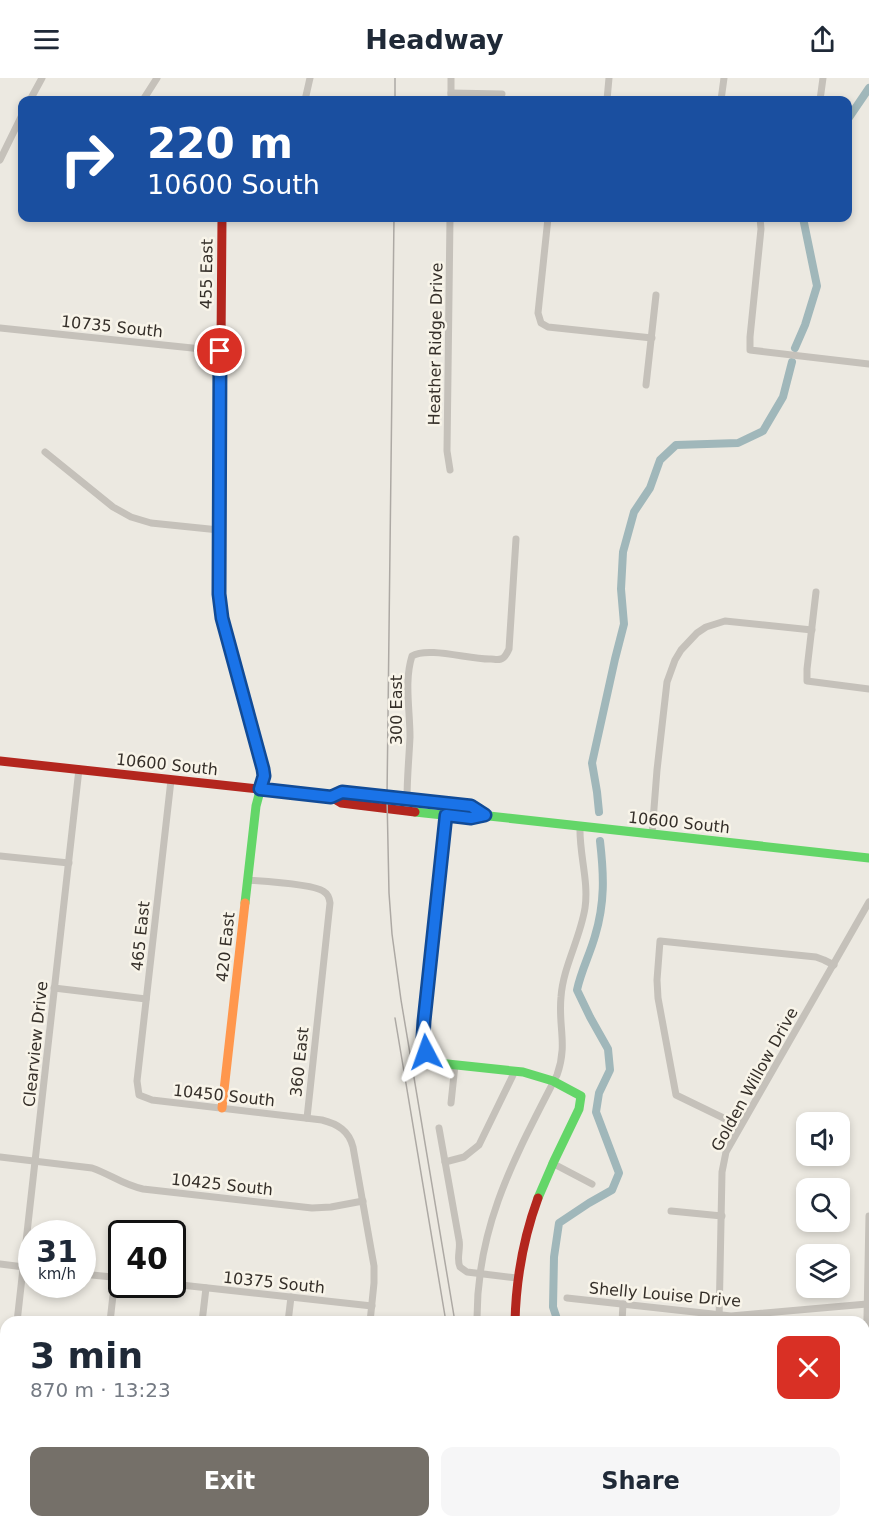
<!DOCTYPE html>
<meta charset="utf-8">
<style>
body{margin:0;font-family:"DejaVu Sans",sans-serif;background:#f6f6f7;color:#1f2937;height:100vh;display:flex;flex-direction:column;font-size:22px;white-space:nowrap}
*{box-sizing:border-box;margin:0}
p{font-size:20px;color:#747a83}
.icon{flex:none;width:33px;height:33px;fill:none;stroke:currentColor;stroke-width:2;stroke-linecap:round;stroke-linejoin:round}
.map{position:relative;flex:1;overflow:hidden}
.drawer{position:absolute;left:0px;top:1238px;width:870px;height:212px;display:flex;flex-direction:column;background:#fff;border-radius:18px 18px 0 0;box-shadow:0 3px 9px #0003}
.drawer>*{flex:none}
.top-card{position:absolute;left:18px;top:18px;width:834px;height:126px;border-radius:12px;box-shadow:0 3px 9px #0003;background:#1a4fa0;color:#fff;overflow:hidden}
.controls{position:absolute;left:796px;top:1034px;display:grid;gap:12px}
.controls a{display:grid;place-items:center;width:54px;height:54px;border-radius:12px;background:#fff;box-shadow:0 3px 9px #0003;font-size:30px}
.speed{position:absolute;left:18px;top:1142px;display:flex;gap:12px;font-size:30px;font-weight:700;text-align:center}
.speed>*{display:grid;place-content:center;width:78px;height:78px;border-radius:50%;background:#fff;box-shadow:0 3px 9px #0003;line-height:1}
.speed small{font-size:15px;font-weight:400}
.speed .limit{border:3px solid #111;border-radius:9px;background:#fff;color:#111}
.pin{position:absolute;display:grid;place-items:center;width:51px;height:51px;color:#fff;margin:-26px;border:3px solid #fff;border-radius:50%;box-shadow:0 2px 6px #0007}
.me{position:absolute;width:66px;margin:-33px;rotate:356deg;stroke-linejoin:round;filter:drop-shadow(0 0 4px #0008)}
.turn{display:flex;align-items:center;gap:21px;height:126px;padding:0 30px;font-size:27px}
.turn .icon{width:78px;height:78px;stroke-width:2.5}
.turn b{display:block;font-size:42px;line-height:51px}
.round{display:grid;place-items:center;flex:none;width:63px;height:63px;border-radius:12px;background:#f6f6f7}
.head{display:flex;align-items:center;justify-content:space-between;height:102px;padding:0 30px}
h1{font-size:36px;font-weight:700;line-height:45px}
.cta{display:flex;gap:12px;margin-top:auto;padding:12px 30px}
.cta a{flex:1;height:69px;border-radius:12px;background:#757069;color:#fff;font-size:24px;font-weight:700;line-height:69px;text-align:center}
.cta a+a{background:#f6f6f7;color:#1f2937}
header{display:flex;justify-content:space-between;align-items:center;height:78px;padding:0 30px;background:#fff;font-size:27px;font-weight:700}
.map>svg:first-child{display:block}
.lines{fill:none;stroke-linecap:round;stroke-linejoin:round}
.canal{stroke:#a0b7ba;stroke-width:8}
.street{stroke:#c5c1ba;stroke-width:7}
.fast{stroke:#63d668;stroke-width:9}
.slow{stroke:#ff974d;stroke-width:9}
.jam{stroke:#b3261e;stroke-width:9}
.tram{stroke:#ada9a4;stroke-width:1.5}
.route-casing{stroke:#114b97;stroke-width:15}
.route{stroke:#1a73e8;stroke-width:10}
.labels{text-anchor:middle;stroke-width:5;stroke-linejoin:round;paint-order:stroke}
.street-label{font-size:16px;fill:#352f29;stroke:#f8f4e9}
</style>
<header><svg class="icon" aria-label="menu" viewBox="0 0 24 24"><path d="M4 6h16M4 12h16M4 18h16"/></svg>Headway<svg class="icon" aria-label="share" viewBox="0 0 24 24"><path d="M12 15V3M7 8l5-5 5 5M5 13v7h14v-7"/></svg></header>
<div class="map">
<svg width="869" height="1448" viewBox="0 0 869 1448">
<rect width="100%" height="100%" fill="#ece9e1"/>
<g class="lines">
<g class="canal">
<polyline points="848,41 869,10"/>
<polyline points="795,270 805,247 817,208 803,140"/>
<polyline points="599,734 597,714 592,685 615,581 624,546 621,511 623,474 634,434 650,410 660,382 676,367 738,365 763,353 783,319 792,284"/>
<path d="M558 1244 553 1229 554 1179 559 1145 589 1125 612 1112 619 1095 596 1034 599 1015 610 992 608 971 590 939 577 912C581 893 590 876 595 858 605 825 604 797 600 763"/>
<polyline points="532,1448 533,1443"/>
</g>
<g class="street">
<polyline points="451,15 502,16"/>
<polyline points="30,22 42,0"/>
<polyline points="143,22 157,0"/>
<polyline points="305,22 310,0"/>
<polyline points="451,22 451,0"/>
<polyline points="607,22 609,0"/>
<polyline points="721,22 724,0"/>
<polyline points="820,22 823,0"/>
<polyline points="0,82 22,37"/>
<polyline points="450,140 447,373 450,392"/>
<polyline points="548,140 538,235 541,245 548,249 652,260"/>
<polyline points="760,140 761,151 750,259 750,272 869,286"/>
<polyline points="0,250 221,273"/>
<polyline points="646,307 656,217"/>
<polyline points="45,374 113,429 131,439 151,445 219,452"/>
<polyline points="816,514 807,591 807,603 869,611"/>
<path d="M171 702 137 1003 139 1017 152 1022 322 1042C338 1046 349 1053 353 1069L374 1188V1205L370 1244"/>
<path d="M407 721C407 700 409 680 410 659 410 632 404 603 412 578 428 568 471 582 491 581 494 581 497 582 501 581 505 580 507 575 509 571L516 461"/>
<polyline points="652,756 657,692 667,604 675,582 681,572 697,555 706,549 725,543 812,552"/>
<polyline points="0,778 69,785"/>
<path d="M248 802C263 803 313 806 323 813 328 816 329 819 330 825L307 1040"/>
<polyline points="54,910 146,921"/>
<polyline points="451,1025 455,987"/>
<polyline points="740,1048 676,1017 658,920 657,902 660,863 816,879 824,882 834,887"/>
<path d="M439 1050 459 1162C461 1171 456 1181 460 1189L467 1194 517 1200"/>
<path d="M0 1079 92 1090C110 1096 123 1107 143 1111L312 1130 331 1129 363 1123"/>
<polyline points="445,1084 464,1079 479,1067 515,993"/>
<polyline points="552,1085 592,1106"/>
<polyline points="671,1133 722,1138"/>
<polyline points="869,1138 865,1342 869,1362"/>
<polyline points="0,1186 32,1190"/>
<polyline points="82,1196 122,1200"/>
<polyline points="172,1206 372,1228"/>
<polyline points="567,1220 731,1238 867,1226"/>
<polyline points="17,1244 79,691"/>
<polyline points="110,1244 115,1199"/>
<polyline points="202,1244 206,1210"/>
<polyline points="288,1244 291,1219"/>
<path d="M477 1244C476 1148 515 1079 557 997 568 966 558 949 561 919 563 889 580 861 585 830 589 803 579 776 580 748"/>
<polyline points="622,1244 623,1226"/>
<polyline points="719,1244 722,1094 726,1074 869,824"/>
<polyline points="0,1393 6,1340"/>
<polyline points="0,1432 6,1432"/>
<polyline points="98,1443 143,1448"/>
<polyline points="503,1443 504,1448"/>
<polyline points="617,1443 622,1448"/>
<polyline points="758,1443 763,1448"/>
<polyline points="57,1448 57,1443"/>
<polyline points="347,1448 347,1443"/>
<polyline points="434,1448 435,1443"/>
</g>
<g class="fast">
<polyline points="221,532 264,698 256,728 245,825"/>
<polyline points="331,719 342,714 471,728 485,737"/>
<polyline points="415,734 471,740 489,738 869,780"/>
<path d="M446 737 424 943C423 960 423 975 438 985L523 994 553 1003 581 1018 579 1031 554 1083 538 1120"/>
</g>
<polyline class="slow" points="222,1030 245,825"/>
<g class="jam">
<polyline points="221,532 219,516 222,140"/>
<polyline points="0,683 331,719 341,725 415,734"/>
<path d="M515 1244C516 1201 523 1161 538 1120"/>
</g>
<g class="tram">
<polyline points="395,22 395,0"/>
<polyline points="394,140 387,719 389,815 392,856 401,922 455,1244"/>
<polyline points="395,940 446,1244"/>
<polyline points="480,1443 481,1448"/>
<polyline points="490,1443 491,1448"/>
</g>
</g>
<g class="lines">
<g class="route-casing">
<polyline id="route" points="220,273 219,516 222,540 263,691 264,698 260,711 331,719 342,714 471,728 485,737 471,740 446,737 424,943 423,959 426,974"/>
</g>
<use href="#route" class="route"/>
</g>
<g class="labels">
<g class="street-label">
<text transform="translate(206 196) rotate(-89)" y="6">455 East</text>
<text transform="translate(112 248) rotate(6)" y="6">10735 South</text>
<text transform="translate(435 266) rotate(-89)" y="6">Heather Ridge Drive</text>
<text transform="translate(396 632) rotate(-90)" y="6">300 East</text>
<text transform="translate(167 686) rotate(6)" y="6">10600 South</text>
<text transform="translate(679 744) rotate(6)" y="6">10600 South</text>
<text transform="translate(140 858) rotate(-84)" y="6">465 East</text>
<text transform="translate(225 869) rotate(-84)" y="6">420 East</text>
<text transform="translate(35 966) rotate(-84)" y="6">Clearview Drive</text>
<text transform="translate(299 984) rotate(-84)" y="6">360 East</text>
<text transform="translate(754 1001) rotate(-61)" y="6">Golden Willow Drive</text>
<text transform="translate(224 1017) rotate(6)" y="6">10450 South</text>
<text transform="translate(222 1106) rotate(6)" y="6">10425 South</text>
<text transform="translate(274 1204) rotate(6)" y="6">10375 South</text>
<text transform="translate(665 1216) rotate(5)" y="6">Shelly Louise Drive</text>
</g>
</g>
</svg>
<div class="controls">
<a><svg class="icon" aria-label="sound" viewBox="0 0 24 24"><path d="M4 9h4l5-4v14l-5-4H4zM17 9q2 3 0 6"/></svg></a>
<a><svg class="icon" aria-label="search" viewBox="0 0 24 24"><circle cx="10" cy="10" r="6"/><path d="M15 15l6 6"/></svg></a>
<a><svg class="icon" aria-label="layers" viewBox="0 0 24 24"><path d="M12 4l9 5-9 5-9-5zM3 14l9 5 9-5"/></svg></a>
</div>
<div class="speed"><div>31<small>km/h</small></div><div class="limit">40</div></div>
<div class="pin" style="left:220px;top:273px;background:#d93025"><svg class="icon" aria-label="arrive" viewBox="0 0 24 24"><path d="M6 21V4h12l-3 4 3 4H6"/></svg></div>
<svg class="me" style="left:426px;top:974px" viewBox="-20 -20 40 40"><path d="M0-17L14 15 0 8-14 15z" fill="#1a73e8" stroke="#fff" stroke-width="4"/></svg>
<div class="top-card">
<div class="turn"><svg class="icon" aria-label="right" viewBox="0 0 24 24"><path d="M7 20v-9h11M14 6l5 5-5 5"/></svg><div><b>220 m</b>10600 South</div></div>
</div>
<section class="drawer">
<div class="head"><div><h1>3 min</h1><p>870 m · 13:23</p></div><a class="round" style="background:#d93025;color:#fff"><svg class="icon" aria-label="close" viewBox="0 0 24 24"><path d="M6 6l12 12M18 6L6 18"/></svg></a></div>
<div class="cta"><a>Exit</a><a>Share</a></div>
</section>
</div>
